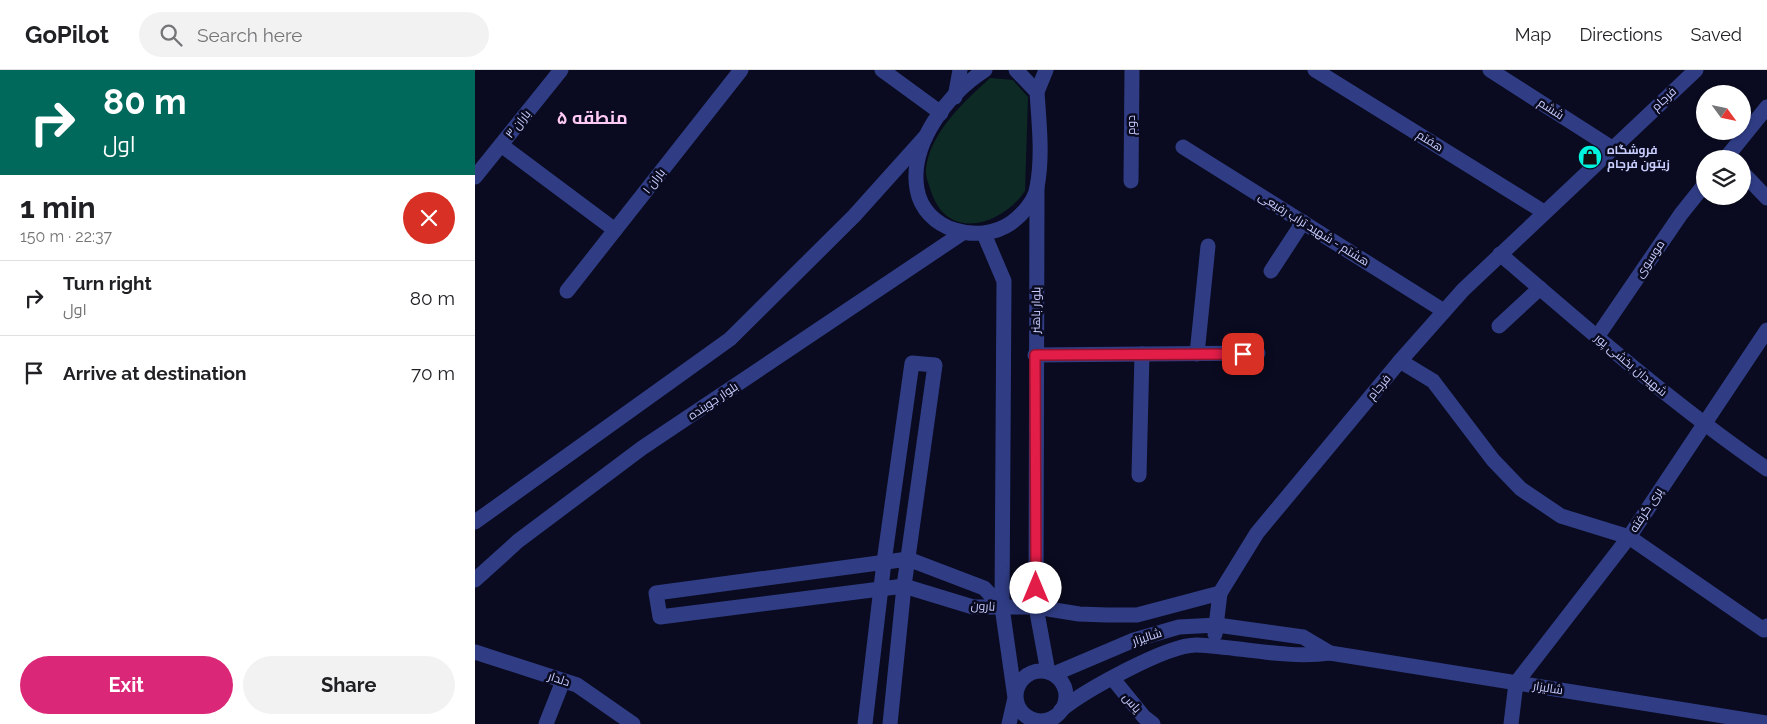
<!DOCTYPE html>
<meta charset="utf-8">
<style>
body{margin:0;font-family:Raleway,Cairo,sans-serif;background:#f2f2f2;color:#202124;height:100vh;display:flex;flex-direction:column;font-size:19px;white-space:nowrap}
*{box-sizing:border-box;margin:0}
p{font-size:16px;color:#757577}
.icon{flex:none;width:28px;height:28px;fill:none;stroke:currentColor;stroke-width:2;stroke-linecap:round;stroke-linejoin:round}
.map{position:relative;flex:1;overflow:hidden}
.sheet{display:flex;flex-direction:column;background:#fff;width:475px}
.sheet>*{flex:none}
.banner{background:#00695c;color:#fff;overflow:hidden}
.needle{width:32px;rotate:123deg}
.controls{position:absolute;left:1221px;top:15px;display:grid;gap:10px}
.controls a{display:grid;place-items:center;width:55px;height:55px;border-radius:50%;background:#fff;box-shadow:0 1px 4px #0004;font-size:25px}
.pin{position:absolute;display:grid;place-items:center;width:42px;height:42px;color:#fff;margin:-21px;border-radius:10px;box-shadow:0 2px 8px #0006}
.me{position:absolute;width:55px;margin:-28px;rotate:0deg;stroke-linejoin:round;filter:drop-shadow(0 0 4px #0008)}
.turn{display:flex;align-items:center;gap:18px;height:105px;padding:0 20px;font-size:22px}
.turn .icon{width:65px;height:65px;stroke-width:2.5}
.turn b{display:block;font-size:35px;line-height:42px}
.round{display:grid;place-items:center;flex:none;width:52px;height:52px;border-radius:26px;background:#f2f2f2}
.summary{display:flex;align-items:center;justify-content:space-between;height:85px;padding:0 20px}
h1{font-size:30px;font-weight:700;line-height:38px}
.primary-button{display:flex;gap:10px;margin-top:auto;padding:10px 20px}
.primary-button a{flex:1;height:58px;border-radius:30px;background:#db2777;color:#fff;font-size:20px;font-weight:700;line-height:58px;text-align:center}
.primary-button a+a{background:#f2f2f2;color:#202124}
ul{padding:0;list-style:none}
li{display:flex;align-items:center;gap:15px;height:75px;padding:0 20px;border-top:1px solid #e0e0e0}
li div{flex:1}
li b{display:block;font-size:19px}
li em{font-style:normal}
header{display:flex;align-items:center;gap:30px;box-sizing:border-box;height:70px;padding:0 25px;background:#fff;border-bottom:1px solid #e0e0e0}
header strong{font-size:24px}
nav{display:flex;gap:28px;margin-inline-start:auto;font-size:18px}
.search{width:350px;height:45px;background:#f2f2f2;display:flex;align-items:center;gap:12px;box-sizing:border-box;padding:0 18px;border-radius:28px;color:#757577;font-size:19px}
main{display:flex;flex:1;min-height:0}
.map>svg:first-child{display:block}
.green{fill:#0d2b24}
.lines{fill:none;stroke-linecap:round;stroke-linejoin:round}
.minor{stroke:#303d85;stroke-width:15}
.route-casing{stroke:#92132f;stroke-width:12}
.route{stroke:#e11d48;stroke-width:9}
.labels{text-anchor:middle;stroke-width:5;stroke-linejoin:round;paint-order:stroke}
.street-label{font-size:12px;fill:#c9ceff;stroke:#0a0b20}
.poi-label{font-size:12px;font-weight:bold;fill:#c9ceff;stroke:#0a0b20;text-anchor:start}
.district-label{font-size:18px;font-weight:bold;fill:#ffcbf6;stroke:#0a0b20}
</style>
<header>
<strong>GoPilot</strong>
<div class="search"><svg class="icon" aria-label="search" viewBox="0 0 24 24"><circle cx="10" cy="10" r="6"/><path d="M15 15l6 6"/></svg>Search here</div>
<nav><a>Map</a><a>Directions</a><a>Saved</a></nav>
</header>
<main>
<section class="sheet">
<div class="banner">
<div class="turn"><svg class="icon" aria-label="right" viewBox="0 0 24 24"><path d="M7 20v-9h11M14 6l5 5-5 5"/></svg><div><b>80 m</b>اول</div></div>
</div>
<div class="summary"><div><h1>1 min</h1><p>150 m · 22:37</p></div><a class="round" style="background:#d93025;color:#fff"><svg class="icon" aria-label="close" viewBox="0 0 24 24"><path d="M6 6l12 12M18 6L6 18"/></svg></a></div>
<ul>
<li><svg class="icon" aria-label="right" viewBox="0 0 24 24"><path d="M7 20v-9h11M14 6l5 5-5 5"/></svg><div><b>Turn right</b><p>اول</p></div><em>80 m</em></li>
<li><svg class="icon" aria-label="arrive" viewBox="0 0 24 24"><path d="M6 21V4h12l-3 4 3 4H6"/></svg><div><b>Arrive at destination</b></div><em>70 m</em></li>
</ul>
<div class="primary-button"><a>Exit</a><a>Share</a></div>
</section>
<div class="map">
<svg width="1292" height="654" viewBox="0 0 1292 654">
<rect width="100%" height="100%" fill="#0a0b20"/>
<path class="green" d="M515 8 538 10 553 27 550 121C526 156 472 172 456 121 454 115 450 106 451 99 455 62 490 31 515 8Z"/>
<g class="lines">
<g class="minor">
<polyline points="407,0 466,43"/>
<path d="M510 0C474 23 434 73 442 119 449 161 504 175 536 153 547 145 560 131 562 117 568 86 564 53 562 22L541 0"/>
<polyline points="840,0 1069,142"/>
<polyline points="1015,0 1137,78"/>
<polyline points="562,22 571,0"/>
<polyline points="480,27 485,0"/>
<polyline points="26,75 140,160"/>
<polyline points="708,77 969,241"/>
<polyline points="1250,89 1292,37"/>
<polyline points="1268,103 1292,128"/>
<polyline points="0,107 86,0"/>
<polyline points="656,111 657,0"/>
<polyline points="562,118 561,537 573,602"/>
<polyline points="509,164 529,211 527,537 540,628 534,654"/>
<path d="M1025 184C1112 259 1198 334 1292 399"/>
<polyline points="796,201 828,152"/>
<polyline points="92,221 266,0"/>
<polyline points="1024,256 1065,218"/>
<polyline points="1122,267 1206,144 1230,114"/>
<polyline points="722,284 733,176"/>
<polyline points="560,285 783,283"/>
<polyline points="925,291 958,311 1018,390 1046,419 1086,446 1154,467 1289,560 1292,556"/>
<polyline points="664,405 667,284"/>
<polyline points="0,452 255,269 379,146 450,67"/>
<polyline points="0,510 43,471 167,378 486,164"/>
<polyline points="527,537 509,518 433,489 181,523 185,547 429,516 498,537 561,537 604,544 632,545 662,545 745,523 782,463 925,291 988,220 1221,0"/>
<polyline points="740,564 745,523"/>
<polyline points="0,582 102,615 158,654"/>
<circle cx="566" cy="626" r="25"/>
<polyline points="579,604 659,570 704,557 742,555 828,567 855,583"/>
<polyline points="638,609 669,647 678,654"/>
<path d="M586 640C609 621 693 574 722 575 766 577 811 589 855 583L1292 653"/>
<polyline points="71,654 88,611"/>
<polyline points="390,654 409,492 437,293 460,295 429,516 415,654"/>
<polyline points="1036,654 1041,613 1154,467 1292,260"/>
</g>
</g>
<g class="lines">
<g class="route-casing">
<polyline id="route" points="561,518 560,285 768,284"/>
</g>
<use href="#route" class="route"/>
</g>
<defs>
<g id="shop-disc" transform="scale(1.25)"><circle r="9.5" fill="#00f4dd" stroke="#0a0b20"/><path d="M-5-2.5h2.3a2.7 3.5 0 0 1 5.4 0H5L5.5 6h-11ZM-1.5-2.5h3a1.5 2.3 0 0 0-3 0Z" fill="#111"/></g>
</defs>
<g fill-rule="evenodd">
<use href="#shop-disc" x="1115" y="87"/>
</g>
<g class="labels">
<g class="street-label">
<text transform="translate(1189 29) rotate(-43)" y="4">فرجام</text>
<text transform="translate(1076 39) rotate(33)" y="4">ششم</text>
<text transform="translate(43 54) rotate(-51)" y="4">باران ۳</text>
<text transform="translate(656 55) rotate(-90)" y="4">دوم</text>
<text transform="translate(955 71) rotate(32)" y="4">هفتم</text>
<text transform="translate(179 111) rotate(-52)" y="4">باران ۱</text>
<text transform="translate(839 159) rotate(32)" y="4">هشتم - شهید تراب رفیعی</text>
<text transform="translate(1175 189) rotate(-56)" y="4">موسوی</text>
<text transform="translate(561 240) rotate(-89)" y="4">بلوار باهنر</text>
<text transform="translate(1156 295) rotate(40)" y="4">شهیدان بخشی پور</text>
<text transform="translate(904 317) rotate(-50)" y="4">فرجام</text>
<text transform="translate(238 331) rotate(-34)" y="4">بلوار جوینده</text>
<text transform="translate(1171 440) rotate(-57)" y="4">پری گرفته</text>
<text transform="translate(508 536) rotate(4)" y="4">نارون</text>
<text transform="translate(672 567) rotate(-18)" y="4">شالیزار</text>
<text transform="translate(84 609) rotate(18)" y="4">دلدار</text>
<text transform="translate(1073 618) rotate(9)" y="4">شالیزار</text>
<text transform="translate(657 633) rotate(50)" y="4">یاس</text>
</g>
<g class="poi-label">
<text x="1132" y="84">فروشگاه<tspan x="1132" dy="14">زیتون فرجام</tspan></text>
</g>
<g class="district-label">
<text x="117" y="54">منطقه ۵</text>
</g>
</g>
</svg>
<div class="controls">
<a><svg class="needle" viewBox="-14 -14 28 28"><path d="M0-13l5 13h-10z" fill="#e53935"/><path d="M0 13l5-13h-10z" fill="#757577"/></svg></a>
<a><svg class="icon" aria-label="layers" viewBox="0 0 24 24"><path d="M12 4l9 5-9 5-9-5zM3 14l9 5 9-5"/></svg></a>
</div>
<div class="pin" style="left:768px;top:284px;background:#d93025"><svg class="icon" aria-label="arrive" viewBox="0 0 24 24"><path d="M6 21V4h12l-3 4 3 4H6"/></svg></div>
<svg class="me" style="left:561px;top:518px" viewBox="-20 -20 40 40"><circle r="19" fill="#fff"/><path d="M0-13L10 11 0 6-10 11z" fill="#e11d48"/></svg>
</div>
</main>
